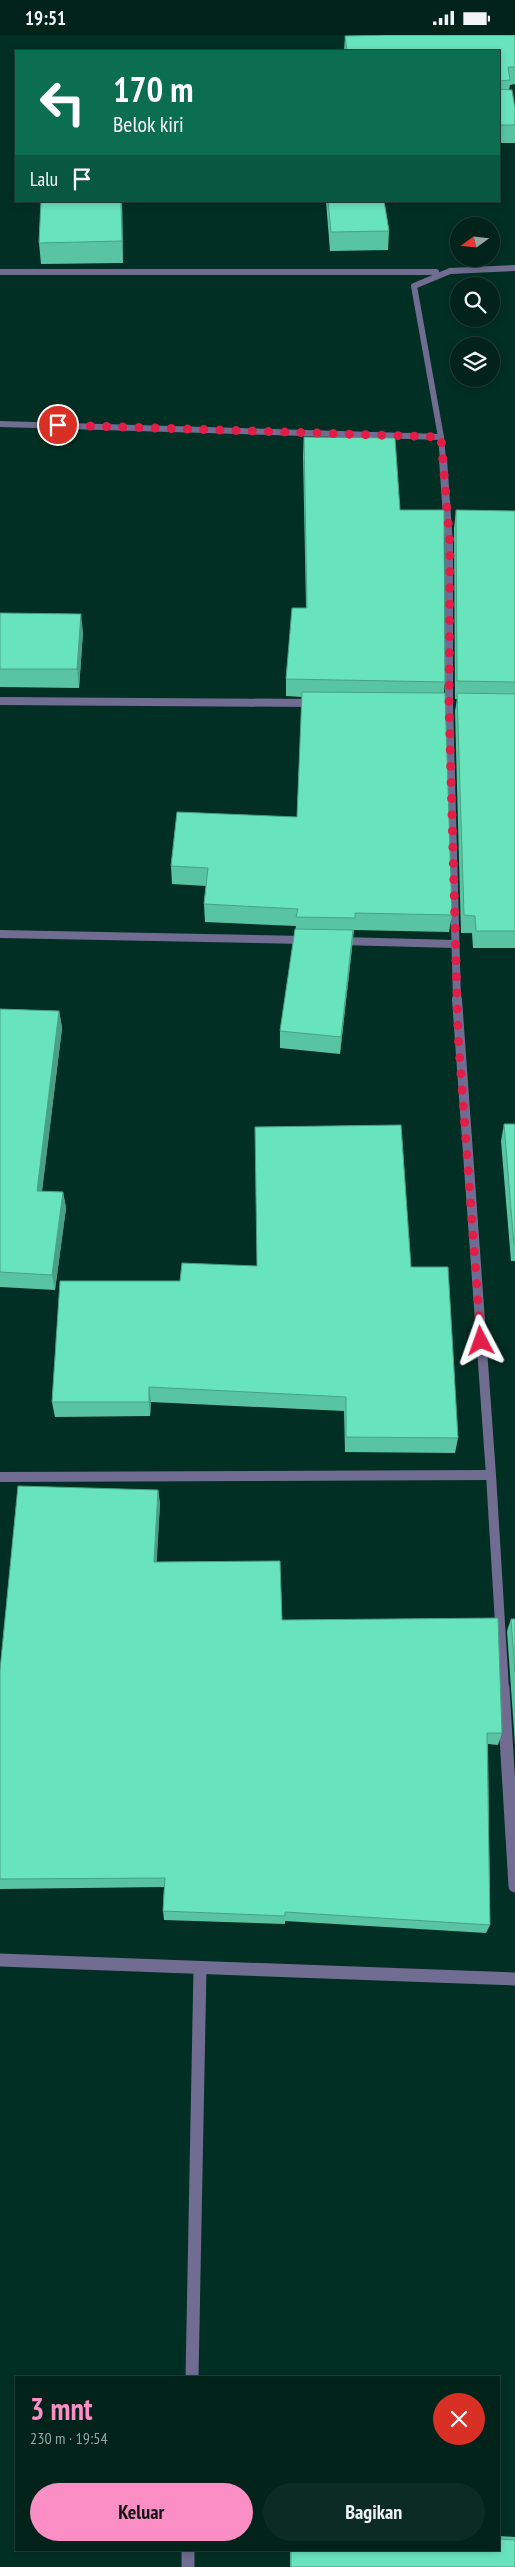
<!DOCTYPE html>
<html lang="id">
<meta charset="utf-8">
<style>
body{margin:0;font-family:"PT Sans Narrow",sans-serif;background:#0c2b23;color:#f1f3f6;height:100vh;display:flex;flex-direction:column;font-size:19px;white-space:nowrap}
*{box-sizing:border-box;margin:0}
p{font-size:16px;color:#96a4a2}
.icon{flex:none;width:28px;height:28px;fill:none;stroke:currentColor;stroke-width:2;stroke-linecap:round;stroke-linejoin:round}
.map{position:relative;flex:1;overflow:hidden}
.drawer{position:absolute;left:15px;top:2341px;width:485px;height:175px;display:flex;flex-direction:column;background:#02231a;border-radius:0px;box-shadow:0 2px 8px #0003,0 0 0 1px #234039}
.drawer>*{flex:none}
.guide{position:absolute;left:15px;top:15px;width:485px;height:152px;border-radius:0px;box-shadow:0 2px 8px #0003,0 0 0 1px #234039;background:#0b6e4f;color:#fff;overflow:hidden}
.needle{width:32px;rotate:255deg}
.controls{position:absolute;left:450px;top:182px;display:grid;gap:10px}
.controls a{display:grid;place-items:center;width:50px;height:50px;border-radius:50%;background:#02231a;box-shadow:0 2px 8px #0003,0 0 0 1px #234039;font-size:25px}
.pin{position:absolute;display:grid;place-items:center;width:42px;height:42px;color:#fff;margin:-21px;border:2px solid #fff;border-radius:50%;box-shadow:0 1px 5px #0007}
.me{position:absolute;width:55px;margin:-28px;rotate:356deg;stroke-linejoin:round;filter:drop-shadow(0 0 4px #0008)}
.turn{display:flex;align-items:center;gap:18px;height:105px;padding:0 15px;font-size:22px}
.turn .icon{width:65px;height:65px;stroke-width:2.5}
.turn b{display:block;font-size:35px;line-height:42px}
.then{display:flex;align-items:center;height:48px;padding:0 15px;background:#0003;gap:10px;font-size:19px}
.round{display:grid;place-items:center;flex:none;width:52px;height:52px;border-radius:26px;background:#0c2b23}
.summary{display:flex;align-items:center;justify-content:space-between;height:85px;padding:0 15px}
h1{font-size:30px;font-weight:600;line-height:38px;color:#fb8fc5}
.cta{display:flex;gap:10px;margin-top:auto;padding:10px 15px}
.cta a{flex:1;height:58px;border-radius:30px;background:#fb8fc5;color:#111;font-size:20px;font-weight:600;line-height:58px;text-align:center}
.cta a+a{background:#0c2b23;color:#f1f3f6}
.status{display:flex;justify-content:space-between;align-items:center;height:35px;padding:0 25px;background:#02231a;direction:ltr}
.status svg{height:14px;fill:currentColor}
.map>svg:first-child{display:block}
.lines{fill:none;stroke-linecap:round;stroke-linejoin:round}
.minor-far3{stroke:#716d92;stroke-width:6}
.minor-far2{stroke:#716d92;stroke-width:8}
.minor-far1{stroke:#716d92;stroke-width:10}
.minor{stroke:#716d92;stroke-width:13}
.wall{fill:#59c4a2}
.shaded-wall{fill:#49a084}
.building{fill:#68e4bc;stroke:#49a084}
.route{stroke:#e11d48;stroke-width:9;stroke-dasharray:0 16.2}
</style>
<div class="status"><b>19:51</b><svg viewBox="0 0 49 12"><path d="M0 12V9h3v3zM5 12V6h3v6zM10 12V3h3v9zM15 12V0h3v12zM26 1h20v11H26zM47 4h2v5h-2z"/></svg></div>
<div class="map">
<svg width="515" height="2532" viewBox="0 0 515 2532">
<rect width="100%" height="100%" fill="#022f23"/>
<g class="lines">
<g class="minor-far3">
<polyline points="0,237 436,237"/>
<polyline points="0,389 441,402"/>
<polyline points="443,425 441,402 414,251 450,236 515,233"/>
</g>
<g class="minor-far2">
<polyline points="443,424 449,510 449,669 457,965"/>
<polyline points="0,666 314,668"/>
<polyline points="0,899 306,905"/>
<polyline points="341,906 455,909"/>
</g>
<g class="minor-far1">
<polyline points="457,964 491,1440 504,1654"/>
<polyline points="0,1442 491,1440"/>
</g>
<g class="minor">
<polyline points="503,1653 515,1851"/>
<polyline points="0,1925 515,1944"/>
<polyline points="192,2342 200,1933"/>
<polyline points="188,2515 188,2532"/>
</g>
</g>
<g class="wall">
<polygon points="515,0 515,49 510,50 509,55 515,73 515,108 499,108 499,16 344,16 345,1"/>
<polygon points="41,166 122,166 123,228 41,229 39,208"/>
<polygon points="326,166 384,166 389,196 388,215 330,216"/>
<polygon points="304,402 400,475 445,647 444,658 452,880 449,897 354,895 340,1019 280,1013 280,996 296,891 205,887 204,869 206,851 172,849 171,831 297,782 302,662 286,661 286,644 306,573 303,420"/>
<polygon points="456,475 515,476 515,913 473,913 472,898 461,898 455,676 457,664 455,664 454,493"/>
<polygon points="0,578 83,597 79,653 0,652"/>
<polygon points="0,974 59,976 62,993 42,1156 63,1157 66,1173 55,1255 0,1252"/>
<polygon points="504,1089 515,1089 515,1226 511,1226 501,1106"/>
<polygon points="257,1231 411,1232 458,1403 455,1418 345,1417 344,1376 151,1367 150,1381 55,1382 52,1367 180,1246"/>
<polygon points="158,1455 160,1469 156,1527 282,1585 502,1698 498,1710 488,1709 490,1890 486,1898 285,1886 285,1889 164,1885 163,1876 164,1852 0,1854 0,1635"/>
<polygon points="511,1584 515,1584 515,1710 507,1596"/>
<polygon points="499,2501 515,2502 515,2532 290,2532 290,2515 499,2515"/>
</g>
<g class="shaded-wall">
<polygon points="121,166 122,166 123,228 122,206"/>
<polygon points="81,579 83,597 79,653 77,634"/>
<polygon points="353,895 352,913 340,1019 341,1002"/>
<polygon points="59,976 62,993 40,1172 37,1156"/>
<polygon points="63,1157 66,1173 55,1255 52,1240"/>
<polygon points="149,1352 151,1367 150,1381 149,1367"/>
<polygon points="158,1455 160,1469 156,1541 154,1527"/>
</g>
<g class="building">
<polygon points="386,0 515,0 515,32 508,32 510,45 499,46 499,16 347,16 345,1"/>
<polygon points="499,54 512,55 515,73 515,90 499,90"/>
<polygon points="41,166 121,166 122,206 39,208"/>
<polygon points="328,166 384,166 389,196 331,197"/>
<polygon points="304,402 395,403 400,475 444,475 445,647 286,644 292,573 307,573"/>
<polygon points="456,475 515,476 515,647 457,646"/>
<polygon points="0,578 81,579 77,634 0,634"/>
<polygon points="302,657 445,658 452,880 355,878 355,883 296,882 298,874 204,869 208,833 171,831 177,777 297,782"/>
<polygon points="457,658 515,659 515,896 476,896 475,881 464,880"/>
<polygon points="295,894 353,895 341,1002 280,996"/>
<polygon points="0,974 59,976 37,1156 63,1157 52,1240 0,1237"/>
<polygon points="504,1089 515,1089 515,1210 514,1210"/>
<polygon points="401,1090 411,1232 448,1232 458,1403 346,1402 346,1362 149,1352 149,1367 52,1367 60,1246 180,1246 182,1228 257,1231 255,1092"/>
<polygon points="18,1451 158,1455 154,1527 280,1526 282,1585 498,1583 502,1698 487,1698 490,1890 285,1877 285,1881 163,1876 165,1843 0,1844 0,1635"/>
<polygon points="511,1584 515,1584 515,1638"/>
<polygon points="499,2504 515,2505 515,2532 291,2532 291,2515 499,2515"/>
</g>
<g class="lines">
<polyline class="route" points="58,390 441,402 450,510 449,669 458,1000 481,1306"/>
</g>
</svg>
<div class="controls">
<a><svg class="needle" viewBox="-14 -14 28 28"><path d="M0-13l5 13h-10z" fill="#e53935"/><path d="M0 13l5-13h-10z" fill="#96a4a2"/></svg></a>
<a><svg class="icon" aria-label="search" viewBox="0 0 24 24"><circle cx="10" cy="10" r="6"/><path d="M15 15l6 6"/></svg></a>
<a><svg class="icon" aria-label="layers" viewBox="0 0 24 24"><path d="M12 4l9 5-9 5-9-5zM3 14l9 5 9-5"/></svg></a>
</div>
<div class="pin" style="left:58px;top:390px;background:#d93025"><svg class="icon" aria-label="arrive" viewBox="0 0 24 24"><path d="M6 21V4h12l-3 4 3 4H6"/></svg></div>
<svg class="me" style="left:481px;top:1306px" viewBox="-20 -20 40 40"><path d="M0-17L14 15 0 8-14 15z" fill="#e11d48" stroke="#fff" stroke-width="4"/></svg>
<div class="guide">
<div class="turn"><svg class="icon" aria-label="left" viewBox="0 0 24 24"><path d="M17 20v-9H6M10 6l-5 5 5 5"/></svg><div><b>170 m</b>Belok kiri</div></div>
<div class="then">Lalu<svg class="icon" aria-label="arrive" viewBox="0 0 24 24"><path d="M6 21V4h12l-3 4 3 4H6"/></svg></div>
</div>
<section class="drawer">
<div class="summary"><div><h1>3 mnt</h1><p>230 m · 19:54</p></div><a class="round" style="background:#d93025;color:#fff"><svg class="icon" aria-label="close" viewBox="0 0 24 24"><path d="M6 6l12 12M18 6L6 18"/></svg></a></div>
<div class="cta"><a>Keluar</a><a>Bagikan</a></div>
</section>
</div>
